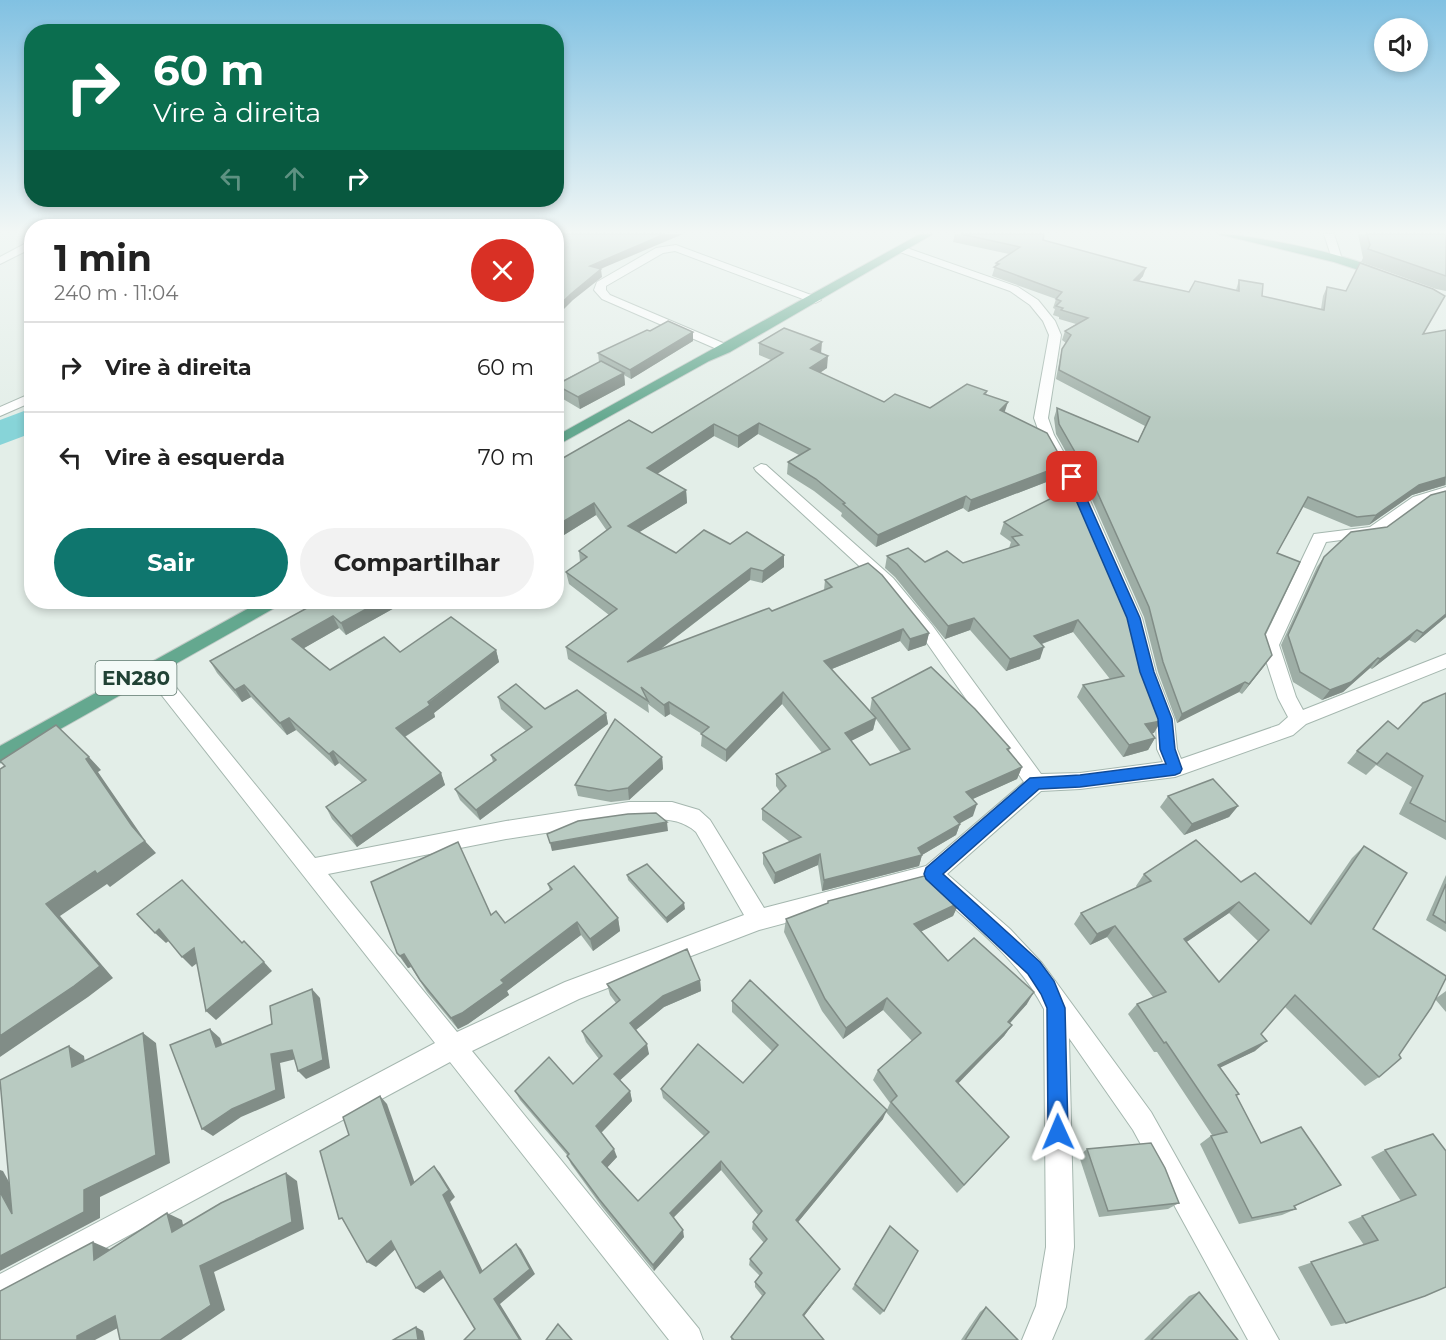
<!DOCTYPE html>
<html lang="pt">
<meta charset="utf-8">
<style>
body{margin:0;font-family:Montserrat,sans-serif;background:#f2f2f2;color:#222;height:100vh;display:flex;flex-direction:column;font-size:22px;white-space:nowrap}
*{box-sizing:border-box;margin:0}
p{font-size:20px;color:#767676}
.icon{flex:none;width:33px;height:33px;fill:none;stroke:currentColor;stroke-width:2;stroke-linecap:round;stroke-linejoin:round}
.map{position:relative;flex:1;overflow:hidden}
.sheet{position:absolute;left:24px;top:219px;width:540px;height:390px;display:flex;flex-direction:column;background:#fff;border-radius:24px;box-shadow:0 3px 9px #0003}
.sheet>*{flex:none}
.hud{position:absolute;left:24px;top:24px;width:540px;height:183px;border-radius:24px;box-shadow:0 3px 9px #0003;background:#0b6e4f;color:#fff;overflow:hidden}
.tools{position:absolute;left:1374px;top:18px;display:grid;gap:12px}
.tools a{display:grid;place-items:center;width:54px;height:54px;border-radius:50%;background:#fff;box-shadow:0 3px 9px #0003;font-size:30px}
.pin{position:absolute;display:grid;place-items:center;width:51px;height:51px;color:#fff;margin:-26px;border-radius:12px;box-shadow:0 3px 9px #0006}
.me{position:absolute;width:66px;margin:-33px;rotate:359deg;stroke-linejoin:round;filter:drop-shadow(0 0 4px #0008)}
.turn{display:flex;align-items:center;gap:21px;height:126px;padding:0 30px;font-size:27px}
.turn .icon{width:78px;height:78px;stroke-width:2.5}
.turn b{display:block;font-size:42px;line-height:51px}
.lanes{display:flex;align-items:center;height:57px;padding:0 30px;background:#0003;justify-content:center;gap:30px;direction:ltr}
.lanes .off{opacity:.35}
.round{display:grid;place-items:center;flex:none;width:63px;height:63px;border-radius:32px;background:#f2f2f2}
.head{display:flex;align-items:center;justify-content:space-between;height:102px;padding:0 30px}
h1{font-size:36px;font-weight:700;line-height:45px}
.primary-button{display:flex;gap:12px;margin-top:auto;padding:12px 30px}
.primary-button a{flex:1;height:69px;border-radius:36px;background:#0f766e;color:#fff;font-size:24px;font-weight:700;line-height:69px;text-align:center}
.primary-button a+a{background:#f2f2f2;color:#222}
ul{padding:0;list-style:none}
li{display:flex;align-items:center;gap:18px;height:90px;padding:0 30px;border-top:2px solid #e0e0e0}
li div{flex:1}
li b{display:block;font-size:22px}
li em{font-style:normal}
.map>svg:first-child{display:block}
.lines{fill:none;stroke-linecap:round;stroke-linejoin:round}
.river{fill:#87d4d8;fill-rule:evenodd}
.minor-casing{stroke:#a5b7af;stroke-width:2}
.major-casing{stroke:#c1cac6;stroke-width:2}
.minor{fill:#fff;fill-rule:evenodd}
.major{fill:#64a88f;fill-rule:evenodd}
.wall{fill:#9eaea6;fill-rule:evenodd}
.shaded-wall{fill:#818d87}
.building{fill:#b8cac1;stroke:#818d87;stroke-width:1.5;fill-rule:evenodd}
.route{fill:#1a73e8;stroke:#114b97;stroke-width:1.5}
.labels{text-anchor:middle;stroke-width:4.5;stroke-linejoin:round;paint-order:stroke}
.shield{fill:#f4faf7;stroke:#60796f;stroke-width:1.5}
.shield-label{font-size:20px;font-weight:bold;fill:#214235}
</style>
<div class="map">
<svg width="1446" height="1340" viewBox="0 0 1446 1340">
<rect width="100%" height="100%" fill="#e3eee8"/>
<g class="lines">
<polygon class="river" points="32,408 32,433 0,445 0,420"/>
<g class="minor-casing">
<g id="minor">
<polygon points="1324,234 1334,234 1342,259 1341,261 1333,261 1332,259"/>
<polygon points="32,240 32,248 0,264 0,257"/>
<polygon points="676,245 819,298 821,300 815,303 811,302 675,251 663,253 606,286 606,290 610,295 730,346 732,349 726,353 602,299 594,290 597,282 656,248"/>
<path d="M904 247 1018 287 1038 300 1055 321 1061 335 1048 418 1054 435 1088 496 1142 618 1156 673 1174 719 1177 749 1181 759 1279 725 1288 717 1278 698 1261 645 1314 534 1370 527 1413 497 1446 487V497L1423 503 1379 535 1326 542 1279 645 1296 697 1303 710 1446 654V668L1306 724 1293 735 1175 777 1080 789 1041 791 947 874 1010 929 1042 963 1151 1112 1279 1340H1248L1133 1130 1069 1038 1074 1247 1066 1307 1052 1340H1022L1036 1306 1046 1247 1044 1009C1018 958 970 923 928 885L759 930 579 999 472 1051 699 1329 703 1340H669L450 1062 0 1305V1274L435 1043 145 674 142 669 145 664 151 662 157 664 315 858 506 821 629 802H672L699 810 710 820 764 908 926 866 1024 782 920 633 881 586 756 471 754 468 761 464 766 465 893 578 932 625 1041 774 1080 773 1163 762 1157 749 1156 719 1138 673 1124 618 1074 496 1040 435 1034 418 1049 335 1043 321 1030 305 1010 291 900 252 899 250ZM629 820C653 820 677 815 696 832L744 915 565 982 457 1032 328 874 506 839Z"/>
<polygon points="32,393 32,402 0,416 0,407"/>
</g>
</g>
<g class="major-casing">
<g id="major">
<polygon points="920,234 933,234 730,352 709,361 556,446 556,436"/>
<path d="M1218 234C1247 234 1366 257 1385 274L1380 277 1334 262Z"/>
<polygon points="260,602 280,602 278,606 0,763 0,746"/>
</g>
</g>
<use href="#minor" class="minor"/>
<use href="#major" class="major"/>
</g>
<g class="wall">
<polygon points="955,234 1044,234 1043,240 1143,276 1139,281 1189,292 1236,290 1239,280 1262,296 1321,309 1323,296 1327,287 1423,334 1446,330 1446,485 1412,495 1369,525 1351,527 1303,507 1277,553 1265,634 1265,665 1242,694 1239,692 1177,723 1158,672 1144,617 1090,495 1056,434 1054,418 1057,408 1138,442 1145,426 1056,379 1060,358 1062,349 1066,343 1062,340 1065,331 1076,324 1059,319 1059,317 1053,315 1055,309 1053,308 1056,299 992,276 996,263 1009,254 953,242"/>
<polygon points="1358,234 1446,234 1446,291 1436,289 1361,262 1363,258"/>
<polygon points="650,331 693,341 631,379 624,375 625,385 580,409 558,396 556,384 599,362 598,353"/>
<path d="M759 343 821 353 827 368 820 373 884 402 930 408 987 391 986 395 1005 413 1047 433 1154 733H1152L1155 738 1148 750 1123 757 1077 697 1083 685 1110 679 1073 632 1042 644 1040 659 1006 671 970 630 945 639 895 577 885 568 887 556 925 562 963 563 1009 548 1011 542 1000 534 1004 522 1056 496 1049 481 968 512 963 508 876 547 841 516 842 513 814 491 787 474 788 462 799 455 758 434 738 448 714 436 657 474 686 490 687 503 639 532 676 553 730 544 784 567 762 583 750 580 661 649 772 611 824 590 825 580 929 633 926 645 908 651 900 641 832 669 874 715 870 710 872 698 1010 748 1009 751 1022 767 1017 779 972 799 973 816 959 823 960 824 956 835 922 855 919 866 822 891 818 865 774 884 763 864V853L790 842 762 820V809L780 792 776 786V774L822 753 782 704 726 762 701 746 702 734 670 714 665 717 648 704 649 713 568 659 566 647 609 615 569 584 566 572 580 562 579 551 607 531 596 515 556 540 652 433 771 360 759 355ZM876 719 901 753 870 765 851 741 873 730Z"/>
<polygon points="1446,491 1446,617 1415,643 1409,640 1372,669 1370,668 1343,692 1322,700 1293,682 1281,645 1317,567 1324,557 1387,527"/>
<polygon points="318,602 405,602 346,635 339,628 304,648 330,670 400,652 496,650 499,662 434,713 435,717 405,737 441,773 445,785 357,847 332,819 326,807 362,783 339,763 335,766 296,730 287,735 251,697 242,702 217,673 210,661"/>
<polygon points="1446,693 1446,840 1399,814 1412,787 1376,765 1366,775 1347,763 1357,751 1398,729"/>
<polygon points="498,697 545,709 606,713 608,724 480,820 460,800 455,789 493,762 491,755 526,731 501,709"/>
<polygon points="662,757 663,769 629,800 611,802 578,796 575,785"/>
<polygon points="1168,796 1238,806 1229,817 1184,835 1160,807"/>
<path d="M1364 846 1373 929 1435 999 1446 991V1012L1435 999 1379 1077 1365 1086 1285 1007 1261 1034 1255 1051 1220 1067 1239 1094 1236 1096 1261 1143 1341 1185 1295 1206 1296 1209 1282 1215 1239 1224 1200 1144 1212 1135 1157 1052H1154L1128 1014 1137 1004 1153 997 1107 937 1090 945 1074 924 1081 913 1137 888 1136 886 1144 874 1241 882 1308 922 1352 858ZM1229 913 1258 941 1219 982 1186 942Z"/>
<polygon points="627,875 685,909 667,923 628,880"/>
<polygon points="1446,875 1446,932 1426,920"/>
<polygon points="548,884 618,918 620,931 593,951 581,935 507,991 509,995 468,1024 458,1029 427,992 411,967 408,968 397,953 491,915 505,923 550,891"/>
<polygon points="828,901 959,903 953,916 921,931 948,961 1027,1004 1010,1023 1012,1025 1004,1036 958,1083 1001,1146 957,1193 886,1112 890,1103 873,1080 878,1070 912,1041 883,1010 843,1039 822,1011 784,932 786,919 828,904"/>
<polygon points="700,980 701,991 664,1007 636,1030 649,1054 620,1080 630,1091 632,1101 601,1133 617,1157 607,1167 638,1201 704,1136 663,1098 661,1089 743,1083 773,1052 732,1012 732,1001 883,1119 798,1222 836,1274 804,1316 824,1340 731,1340 731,1337 763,1297 755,1287 755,1282 760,1276 749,1265 750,1259 764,1243 752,1229 753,1222 758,1215 721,1170 673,1218 684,1237 654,1271 602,1207 571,1164 567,1155 520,1100 515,1091 573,1084 599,1059 586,1042 582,1031 616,1003 610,995 607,984"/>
<polygon points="1087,1149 1179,1203 1168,1209 1099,1217 1079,1156"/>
<polygon points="1385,1150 1446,1151 1346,1323 1331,1326 1298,1267 1364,1245 1348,1222 1401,1201 1371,1157"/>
<polygon points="890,1226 884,1311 880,1315 852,1289"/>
<polygon points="1199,1292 1238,1340 1144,1340 1189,1296"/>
<polygon points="986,1307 1018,1340 961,1340 980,1312"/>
</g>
<g class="shaded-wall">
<polygon points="665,234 683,234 591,273 590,266"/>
<polygon points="1146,268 1143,276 1131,289 1134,280"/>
<polygon points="601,269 602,277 573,300 556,317 556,308 572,293"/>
<polygon points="693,332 693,341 631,379 630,370"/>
<polygon points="822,342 821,354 811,349"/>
<polygon points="828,356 827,368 809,380 810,368"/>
<polygon points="624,373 625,385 580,409 578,397"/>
<polygon points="1008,402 1004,414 1000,410"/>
<polygon points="759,423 758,434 738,448 738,436"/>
<polygon points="714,424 714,436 648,480 647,468"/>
<polygon points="1053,469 1049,481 968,512 971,500"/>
<polygon points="1446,477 1445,485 1412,495 1369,525 1376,515 1419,485"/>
<polygon points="686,490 687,503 630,538 628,526"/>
<polygon points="966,496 963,508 876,547 878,535"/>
<polygon points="594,503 596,515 556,540 556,526"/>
<polygon points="784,555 784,567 762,583 763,571"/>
<polygon points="751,568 750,580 628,674 627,662"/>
<polygon points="379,602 405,602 346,635 341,623"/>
<polygon points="1446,614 1446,617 1415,643 1423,633"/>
<polygon points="333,616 339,628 299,651 292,639"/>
<polygon points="974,618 970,630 945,639 948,626"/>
<polygon points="1078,620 1073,632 1030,648 1034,636"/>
<polygon points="903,629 900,641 822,673 824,661"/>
<polygon points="1417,630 1409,640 1372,669 1380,659"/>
<polygon points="929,633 926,645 908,651 910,639"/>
<polygon points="1044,647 1040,659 1006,671 1010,659"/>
<polygon points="496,650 499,662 434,713 435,717 401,739 396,728"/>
<polygon points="1272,655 1265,665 1242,694 1249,684"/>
<polygon points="1378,658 1370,668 1343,692 1322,700 1330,690"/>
<polygon points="1245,682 1239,692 1177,723 1182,714"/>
<polygon points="244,685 251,697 242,702 235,690"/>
<polygon points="783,692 782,704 726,762 726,750"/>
<polygon points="669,702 670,714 665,717 664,705"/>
<polygon points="606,713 608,724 480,820 476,810"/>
<polygon points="289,718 296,730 287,735 280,723"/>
<polygon points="876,718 873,730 843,745 845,733"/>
<polygon points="1161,721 1154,733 1138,736 1145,724"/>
<polygon points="1155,738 1148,750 1123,757 1129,745"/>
<polygon points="333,751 339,763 335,766 329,754"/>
<polygon points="89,757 101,770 98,772 144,839 132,826 86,759"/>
<polygon points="662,757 663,769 629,800 628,788"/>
<polygon points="1022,767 1017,779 962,804 966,792"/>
<polygon points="441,773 445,785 357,847 351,836"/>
<polygon points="977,804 973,816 950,829 954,817"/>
<polygon points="1238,806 1229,817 1184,835 1192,824"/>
<polygon points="667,822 668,831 552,851 550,843"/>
<polygon points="960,824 956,835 922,855 919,866 822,891 824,880 918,848"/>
<polygon points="145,841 156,853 110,887 107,884 60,916 113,978 88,997 0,1057 0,1036 46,904 95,871"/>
<polygon points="820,854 818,865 774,884 775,873"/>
<polygon points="1239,902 1229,913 1175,950 1184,939"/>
<polygon points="684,903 685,909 667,923 666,918"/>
<polygon points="959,903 953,916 910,937 914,924"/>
<polygon points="618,918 620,931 593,951 590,939"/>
<polygon points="577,922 581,935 507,991 509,995 468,1024 458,1029 451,1018"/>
<polygon points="1115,926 1107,937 1090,945 1097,934"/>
<polygon points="159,929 170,940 166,943 155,933"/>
<polygon points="194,948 204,958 192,967 182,957"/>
<polygon points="404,954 411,967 408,968 400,956"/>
<polygon points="264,962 272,971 216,1020 206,1011"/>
<polygon points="700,980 701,991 664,1007 632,1033 630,1023 663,996"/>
<polygon points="312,989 320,998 330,1068 306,1079 298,1071"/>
<polygon points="1034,992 1027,1004 1001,1033 1008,1022"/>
<polygon points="887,998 883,1010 843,1039 846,1028"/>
<polygon points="1012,1025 1004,1036 950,1092 956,1081"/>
<polygon points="210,1029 220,1038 226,1055 216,1047"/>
<polygon points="143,1033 156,1043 170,1163 100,1197 100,1218 0,1271 0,1256 84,1190"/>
<polygon points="1267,1041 1255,1051 1207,1074 1218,1065"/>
<polygon points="647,1044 649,1054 617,1083 614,1074"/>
<polygon points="69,1046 84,1056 87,1076 72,1067"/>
<polygon points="292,1050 300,1058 280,1063 285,1098 241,1117 213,1136 202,1129 271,1054"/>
<polygon points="630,1091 632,1101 599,1135 596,1126"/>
<polygon points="380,1096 387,1104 418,1192 411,1185"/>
<polygon points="887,1110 883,1119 794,1227 796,1220"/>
<polygon points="1009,1137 1001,1146 957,1193 964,1185"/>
<polygon points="614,1149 617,1157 605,1170 602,1162"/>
<polygon points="721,1161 721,1170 671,1220 670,1213"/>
<polygon points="434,1166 440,1173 455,1197 450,1202 486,1278 480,1273 443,1195"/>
<polygon points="0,1170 3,1171 30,1220 12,1214 0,1192"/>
<polygon points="286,1173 297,1181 304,1229 214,1272 225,1310 181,1340 160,1340 200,1266"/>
<polygon points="167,1213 182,1220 186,1239 172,1232"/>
<polygon points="683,1230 684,1237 654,1271 653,1265"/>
<polygon points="391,1241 399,1246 376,1267 367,1262"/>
<polygon points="93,1242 109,1249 111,1265 94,1260"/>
<polygon points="516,1244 521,1249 535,1274 500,1304 522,1340 520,1340 494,1299"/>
<polygon points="840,1269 836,1274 801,1320 803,1315"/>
<polygon points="440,1271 446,1276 424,1293 416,1288"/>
<polygon points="115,1316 131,1321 95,1340 77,1340 77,1336"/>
<polygon points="416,1327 423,1331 425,1340 418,1340"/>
</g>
<g class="building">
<polygon points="556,234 665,234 590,266 601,269 572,293 556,308"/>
<polygon points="961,234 1044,234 1043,240 1146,268 1134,280 1189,292 1195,281 1239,291 1239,280 1263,284 1262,296 1324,310 1327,287 1346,291 1360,263 1433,289 1445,296 1423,334 1446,330 1446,477 1419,485 1376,515 1357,517 1308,497 1277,553 1300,562 1265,634 1272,655 1249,684 1245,682 1182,714 1163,662 1149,607 1094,485 1059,424 1057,408 1138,442 1150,417 1059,370 1062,349 1071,335 1065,331 1088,318 1061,310 1063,308 1056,306 1061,301 1056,299 1062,292 994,267 999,264 996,263 1020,247"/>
<polygon points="1367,234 1446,234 1446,276 1368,249 1370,245"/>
<polygon points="668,321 693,332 630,370 598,353 647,330 650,331"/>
<polygon points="784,328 822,342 811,349 828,356 810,368 884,402 895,394 930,408 967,384 987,391 984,394 1008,402 1000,410 1047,433 1076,485 1128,606 1142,661 1161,707 1161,721 1145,724 1155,738 1129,745 1083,685 1124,676 1078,620 1034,636 1044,647 1010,659 974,618 948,626 897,564 887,556 908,548 925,562 947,551 963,563 1019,545 1012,537 1022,535 1004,522 1064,492 1053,469 971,500 966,496 878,535 843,504 845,503 816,479 788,462 810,449 759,423 738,436 714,424 647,468 686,490 628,526 676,553 704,530 730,544 747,532 784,555 763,571 751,568 627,662 769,608 772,611 832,587 825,580 868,563 882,575 929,633 910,639 903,629 824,661 876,718 845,733 870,765 910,749 872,698 931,667 975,709 1010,748 1007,749 1022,767 966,792 977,804 954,817 960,824 918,848 922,855 824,880 820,854 775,873 763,853 801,837 762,809 786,786 776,774 830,749 783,692 726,750 701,734 709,727 669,702 664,705 641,687 648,701 566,647 617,609 566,572 587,557 579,551 611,527 594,503 556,526 556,462 629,420 652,433 783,353 759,343"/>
<polygon points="601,361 624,373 578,397 556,385"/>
<polygon points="1446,491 1446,614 1423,633 1417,630 1380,659 1378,658 1351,682 1330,690 1300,672 1288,635 1324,557 1351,532 1387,527 1431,495"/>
<polygon points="318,602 379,602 341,623 333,616 292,639 330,670 384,637 400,652 451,617 496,650 428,702 430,705 396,728 441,773 351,836 326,807 366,780 333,751 329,754 289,718 280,723 244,685 235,690 210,661"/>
<polygon points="516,684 545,709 577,690 606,713 476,810 455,789 496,760 491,755 532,727 498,697"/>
<polygon points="1446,693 1446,822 1410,803 1423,776 1387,753 1377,764 1357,751 1388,721 1398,729 1423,703"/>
<polygon points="615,719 662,757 628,788 609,791 575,785"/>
<polygon points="56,725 89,757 86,759 132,826 145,841 97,874 95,871 46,904 100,966 74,986 0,1036 0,769 5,766 0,761"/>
<polygon points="1213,779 1238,806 1192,824 1168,796"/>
<polygon points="656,813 667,822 550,843 547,834 578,821 628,814"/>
<path d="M1196 840 1241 882 1255 873 1311 924 1364 846 1407 873 1373 929 1446 976V978L1431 1008 1399 1055 1401 1058 1379 1077 1295 995 1261 1034 1267 1041 1218 1065 1239 1094 1236 1095 1261 1143 1301 1127 1341 1185 1294 1206 1296 1209 1252 1218 1211 1136 1227 1132 1166 1042 1164 1043 1137 1004 1166 992 1115 926 1097 934 1081 913 1151 881 1144 874ZM1239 902 1269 930 1219 982 1184 939Z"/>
<polygon points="458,842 491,915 496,911 505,923 552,889 548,884 574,866 618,918 590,939 577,922 501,980 504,983 462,1013 451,1018 420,980 404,954 400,956 397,953 371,882"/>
<polygon points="647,864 684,903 666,918 627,875"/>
<polygon points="932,874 948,888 959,903 914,924 948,961 974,938 1034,992 1008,1022 1012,1025 956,1081 1009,1137 964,1185 891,1102 897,1096 878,1070 921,1033 887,998 846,1028 825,999 786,919 828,903 828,901"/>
<polygon points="182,880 242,943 244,941 264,962 206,1011 194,948 182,957 159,929 155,933 137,914"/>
<polygon points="1446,884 1446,923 1433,915"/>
<polygon points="687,949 700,980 663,996 630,1023 647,1044 614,1074 630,1091 596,1126 614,1149 602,1162 638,1201 709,1132 661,1089 698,1044 743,1083 778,1045 732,1001 750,980 887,1110 796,1220 840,1269 803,1315 824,1340 734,1340 731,1337 765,1293 755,1282 762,1273 750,1259 767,1239 753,1222 762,1211 721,1161 670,1213 683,1230 653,1265 599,1199 567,1156 569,1154 515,1091 549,1057 573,1084 602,1056 582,1031 620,1000 607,984"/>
<polygon points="312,989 323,1060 298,1071 292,1050 271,1054 276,1090 232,1109 202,1129 170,1045 210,1029 216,1047 272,1024 270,1006"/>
<polygon points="143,1033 156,1155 84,1190 84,1212 0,1256 0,1192 12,1214 0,1080 69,1046 72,1067"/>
<polygon points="380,1096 411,1185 434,1166 449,1190 443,1195 480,1273 516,1244 530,1269 494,1299 520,1340 464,1340 475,1329 440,1271 416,1288 391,1241 367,1262 342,1218 339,1219 320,1151 349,1135 343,1117"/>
<polygon points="1433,1134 1446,1151 1446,1287 1425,1296 1346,1323 1311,1262 1378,1240 1362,1216 1416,1195 1385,1150"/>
<polygon points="1151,1143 1165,1168 1179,1203 1108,1211 1087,1149"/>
<polygon points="286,1173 292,1222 200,1266 211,1305 160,1340 120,1340 115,1316 77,1336 77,1340 0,1340 0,1291 93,1242 94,1260 167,1213 172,1232 221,1203"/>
<polygon points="890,1226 918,1251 884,1311 855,1284"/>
<polygon points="1199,1292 1238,1340 1151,1340"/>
<polygon points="986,1307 1018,1340 965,1340"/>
<polygon points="558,1324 572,1340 546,1340"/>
<polygon points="416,1327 418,1340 393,1340"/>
</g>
<linearGradient id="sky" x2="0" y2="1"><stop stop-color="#81c1e2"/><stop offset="0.55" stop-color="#f2f7f5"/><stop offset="1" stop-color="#f2f7f5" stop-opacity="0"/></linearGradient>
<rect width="1446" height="422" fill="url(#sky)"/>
<polygon class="route" points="1072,474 1077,477 1140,618 1154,672 1172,719 1175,749 1182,769 1180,773 1175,775 1080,787 1039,789 943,874 1040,962 1054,981 1065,1008 1068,1132 1065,1140 1058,1142 1051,1140 1048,1132 1047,1008 1041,994 1028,974 926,879 924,874 926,868 1030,778 1080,775 1166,764 1160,749 1158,719 1140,672 1127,618 1066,477"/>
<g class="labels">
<rect class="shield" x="95.5" y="661" width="81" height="34" rx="4.5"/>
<g class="shield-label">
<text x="136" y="685">EN280</text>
</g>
</g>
</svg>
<div class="tools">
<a><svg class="icon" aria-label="sound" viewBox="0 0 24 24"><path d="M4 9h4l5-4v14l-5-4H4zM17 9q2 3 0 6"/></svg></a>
</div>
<div class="pin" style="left:1072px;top:477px;background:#d93025"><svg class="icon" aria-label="arrive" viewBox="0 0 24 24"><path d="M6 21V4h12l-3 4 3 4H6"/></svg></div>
<svg class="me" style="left:1058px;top:1132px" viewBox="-20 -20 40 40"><path d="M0-17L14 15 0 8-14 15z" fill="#1a73e8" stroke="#fff" stroke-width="4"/></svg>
<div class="hud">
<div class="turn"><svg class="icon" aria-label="right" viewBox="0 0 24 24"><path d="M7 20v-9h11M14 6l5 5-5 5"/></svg><div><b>60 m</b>Vire à direita</div></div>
<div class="lanes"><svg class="icon off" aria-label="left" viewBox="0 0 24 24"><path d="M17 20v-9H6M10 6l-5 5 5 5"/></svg><svg class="icon off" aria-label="ahead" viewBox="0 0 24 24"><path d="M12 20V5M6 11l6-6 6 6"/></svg><svg class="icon" aria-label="right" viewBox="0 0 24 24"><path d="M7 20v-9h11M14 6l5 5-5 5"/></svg></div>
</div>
<section class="sheet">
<div class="head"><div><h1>1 min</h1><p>240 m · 11:04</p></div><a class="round" style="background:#d93025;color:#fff"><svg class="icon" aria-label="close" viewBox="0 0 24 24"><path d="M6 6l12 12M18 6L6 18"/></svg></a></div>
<ul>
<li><svg class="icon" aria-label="right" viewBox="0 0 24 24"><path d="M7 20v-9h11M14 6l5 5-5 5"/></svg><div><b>Vire à direita</b></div><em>60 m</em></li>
<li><svg class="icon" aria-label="left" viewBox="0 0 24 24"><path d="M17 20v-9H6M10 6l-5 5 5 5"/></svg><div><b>Vire à esquerda</b></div><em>70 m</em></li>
</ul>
<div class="primary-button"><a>Sair</a><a>Compartilhar</a></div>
</section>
</div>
